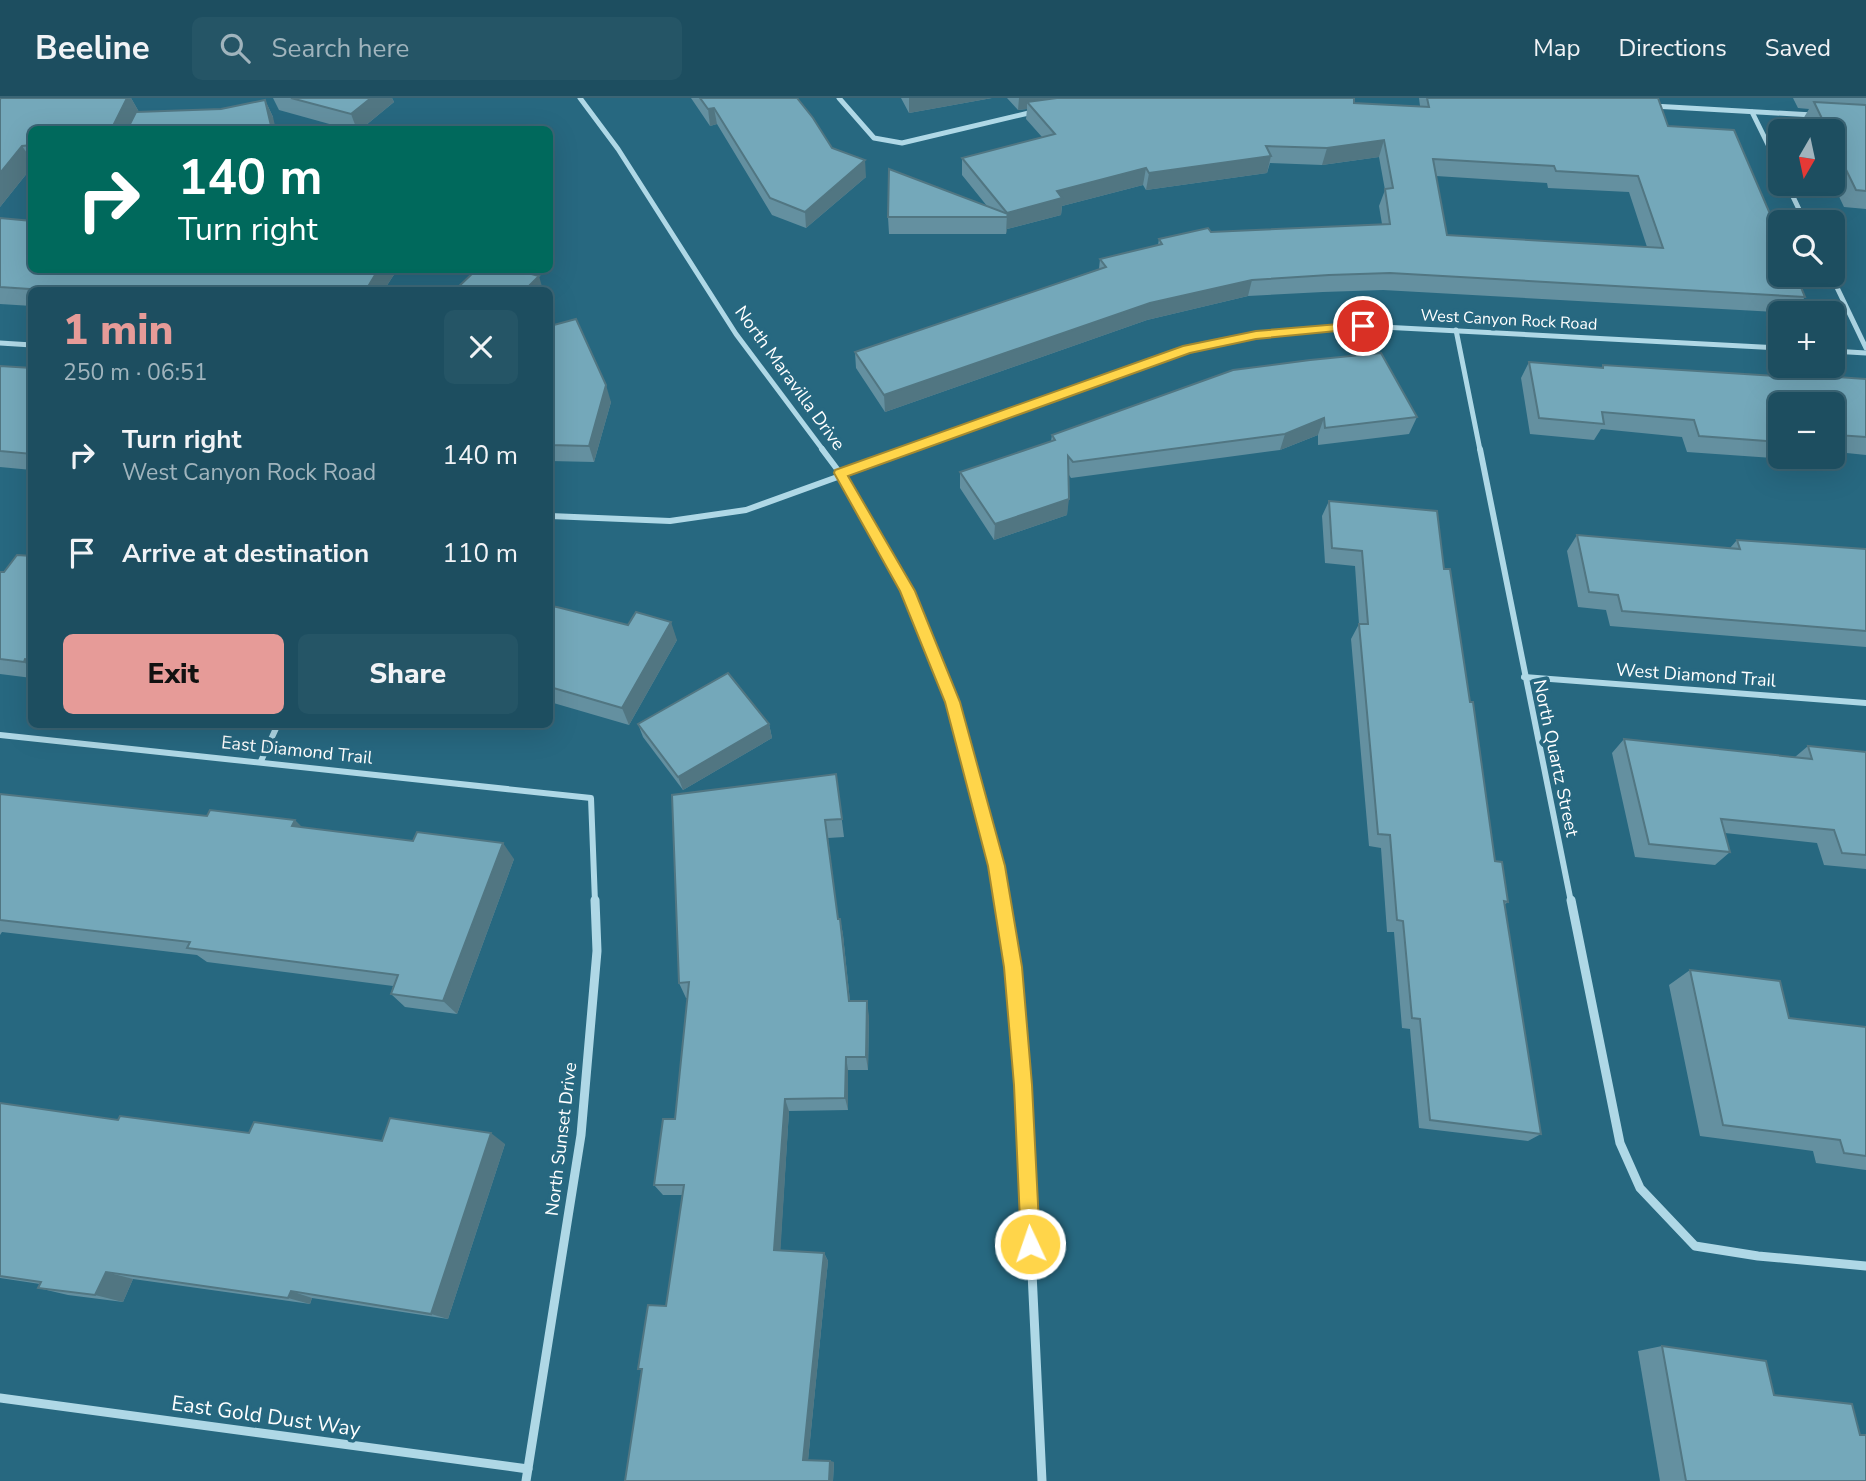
<!DOCTYPE html>
<meta charset="utf-8">
<style>
body{margin:0;font-family:"Nunito Sans",sans-serif;background:#255566;color:#f1f3f6;height:100vh;display:flex;flex-direction:column;font-size:26px;white-space:nowrap}
*{box-sizing:border-box;margin:0}
p{font-size:23px;color:#a0b4bd}
.icon{flex:none;width:38px;height:38px;fill:none;stroke:currentColor;stroke-width:2;stroke-linecap:round;stroke-linejoin:round}
.map{position:relative;flex:1;overflow:hidden}
.sheet{position:absolute;left:28px;top:189px;width:525px;height:441px;display:flex;flex-direction:column;background:#1d4e60;border-radius:10px;box-shadow:0 7px 28px #0002,0 0 0 2px #3b6575}
.sheet>*{flex:none}
.guide{position:absolute;left:28px;top:28px;width:525px;height:147px;border-radius:10px;box-shadow:0 7px 28px #0002,0 0 0 2px #3b6575;background:#00695c;color:#fff;overflow:hidden}
.needle{width:46px;rotate:189deg}
.controls{position:absolute;left:1768px;top:21px;display:grid;gap:14px}
.controls a{display:grid;place-items:center;width:77px;height:77px;border-radius:10px;background:#1d4e60;box-shadow:0 7px 28px #0002,0 0 0 2px #3b6575;font-size:35px}
.pin{position:absolute;display:grid;place-items:center;width:60px;height:60px;color:#fff;margin:-30px;border:4px solid #fff;border-radius:50%;box-shadow:0 2px 7px #0007}
.me{position:absolute;width:77px;margin:-38px;rotate:357deg;stroke-linejoin:round;filter:drop-shadow(0 0 5px #0008)}
.turn{display:flex;align-items:center;gap:24px;height:147px;padding:0 35px;font-size:32px}
.turn .icon{width:91px;height:91px;stroke-width:2.5}
.turn b{display:block;font-size:49px;line-height:60px}
.round{display:grid;place-items:center;flex:none;width:74px;height:74px;border-radius:10px;background:#255566}
.overview{display:flex;align-items:center;justify-content:space-between;height:119px;padding:0 35px}
h1{font-size:42px;font-weight:800;line-height:52px;color:#e69b98}
.primary-button{display:flex;gap:14px;margin-top:auto;padding:14px 35px}
.primary-button a{flex:1;height:80px;border-radius:10px;background:#e69b98;color:#111;font-size:28px;font-weight:800;line-height:80px;text-align:center}
.primary-button a+a{background:#255566;color:#f1f3f6}
ul{padding:0;list-style:none}
li{display:flex;align-items:center;gap:21px;height:98px;padding:0 35px}
li div{flex:1}
li b{display:block;font-size:26px}
li em{font-style:normal}
header{display:flex;align-items:center;gap:42px;box-sizing:border-box;height:98px;padding:0 35px;background:#1d4e60;border-bottom:2px solid #3b6575}
header strong{font-size:33px}
nav{display:flex;gap:38px;margin-inline-start:auto;font-size:24px}
.search{width:490px;height:63px;background:#255566;display:flex;align-items:center;gap:18px;box-sizing:border-box;padding:0 24px;border-radius:10px;color:#a0b4bd;font-size:26px}
.map>svg:first-child{display:block}
.lines{fill:none;stroke-linecap:round;stroke-linejoin:round}
.street-far2{stroke:#afd8e6;stroke-width:5}
.street-far1{stroke:#afd8e6;stroke-width:6}
.street{stroke:#afd8e6;stroke-width:9}
.wall{fill:#6490a0;fill-rule:evenodd}
.shaded-wall{fill:#517682}
.building{fill:#74a8ba;stroke:#517682;stroke-width:2;fill-rule:evenodd}
.route{fill:#ffd54a;stroke:#a68a30;stroke-width:2}
.labels{text-anchor:middle;stroke-width:7;stroke-linejoin:round;paint-order:stroke}
.far-street-label{font-size:16px;fill:#fff;stroke:#276880}
.street-label{font-size:18px;fill:#fff;stroke:#276880}
.near-street-label{font-size:21px;fill:#fff;stroke:#276880}
</style>
<header>
<strong>Beeline</strong>
<div class="search"><svg class="icon" aria-label="search" viewBox="0 0 24 24"><circle cx="10" cy="10" r="6"/><path d="M15 15l6 6"/></svg>Search here</div>
<nav><a>Map</a><a>Directions</a><a>Saved</a></nav>
</header>
<div class="map">
<svg width="1866" height="1383" viewBox="0 0 1866 1383">
<rect width="100%" height="100%" fill="#276880"/>
<g class="lines">
<g class="street-far2">
<polyline points="580,0 618,51 736,236 823,352"/>
<polyline points="839,0 874,40 902,45 1033,14"/>
<polyline points="1653,8 1813,17"/>
<polyline points="1752,14 1780,71"/>
<polyline points="1787,86 1805,124"/>
<polyline points="1831,177 1866,250"/>
<polyline points="1456,232 1480,352"/>
<polyline points="0,245 32,247"/>
<polyline points="1832,253 1866,255"/>
<polyline points="910,352 1188,251 1256,237 1363,228 1780,250"/>
</g>
<g class="street-far1">
<polyline points="822,351 840,375 907,493 952,604 996,768 1002,804"/>
<polyline points="1480,351 1571,804"/>
<polyline points="550,418 670,423 746,412 915,351"/>
<polyline points="1524,579 1866,605"/>
<polyline points="0,637 591,700 595,804"/>
<polyline points="261,663 278,626"/>
</g>
<g class="street">
<polyline points="1002,802 1013,869 1023,987 1042,1383"/>
<polyline points="1571,802 1620,1045 1640,1090 1695,1148 1758,1158 1866,1168"/>
<polyline points="0,1300 528,1371"/>
<polyline points="526,1383 581,1037 597,853 595,802"/>
</g>
</g>
<g class="wall">
<polygon points="1,0 131,0 139,14 221,11 265,2 273,19 32,32 32,69 0,109"/>
<polygon points="273,0 392,0 394,4 360,32 351,32 279,12"/>
<polygon points="691,0 797,0 832,50 866,79 806,130 772,117 717,26 710,28"/>
<polygon points="901,0 992,0 909,15"/>
<path d="M1007 0H1354V5L1420 8 1419 0H1658L1668 28 1805 199 1793 215 1383 192 1323 194 1248 198 1147 222 885 314 856 270 855 254 1099 171 1100 161 1158 147 1159 141 1211 134 1382 126 1379 108 1385 92 1379 59 1322 67 1270 65 1267 75 1146 92 1143 87 1062 108 1061 117 1007 131 1006 136H889L888 119 987 108 962 77V60L1042 39 1026 21 1027 11 1018 12ZM1436 78 1547 85 1548 90 1629 94 1647 149 1447 137Z"/>
<polygon points="1793,0 1866,0 1866,111 1844,109 1832,84 1832,33 1808,33 1803,21 1809,11 1798,10"/>
<polygon points="0,120 32,172 397,172 384,192 32,192 32,208 0,206"/>
<polygon points="550,228 611,304 594,364 550,363"/>
<path d="M1529 264 1601 270 1603 267 1821 281 1823 278 1866 281V357L1837 354 1828 364 1687 354 1682 339 1601 331 1594 342 1530 336 1521 280ZM1780 306H1832V359H1780Z"/>
<polygon points="0,268 32,270 32,372 0,369"/>
<polygon points="1233,272 1417,319 1409,336 1318,347 1318,337 1280,352 1071,380 1069,377 1067,417 994,442 960,390 960,374 1051,343 1052,337"/>
<polygon points="1329,403 1444,471 1470,604 1495,763 1508,804 1504,807 1541,1036 1528,1043 1419,1030 1410,931 1402,930 1394,834 1387,834 1381,750 1369,748 1351,541 1359,526 1355,468 1325,465 1322,418"/>
<polygon points="1577,437 1730,450 1737,442 1866,451 1866,549 1610,528 1606,512 1578,509 1567,453"/>
<polygon points="32,458 32,580 0,576 0,474 4,474"/>
<polygon points="550,508 677,542 629,627 550,604"/>
<polygon points="638,626 769,626 772,640 683,692 643,639"/>
<polygon points="1624,641 1795,659 1808,648 1866,654 1866,771 1824,767 1817,745 1725,735 1730,754 1715,767 1635,759 1612,655"/>
<polygon points="836,676 844,739 828,740 838,821 840,821 843,837 850,903 869,918 868,972 848,972 848,1012 789,1013 780,1153 824,1155 828,1163 808,1362 834,1364 833,1383 625,1383 642,1272 638,1271 666,1208 683,1097 663,1097 654,1087 675,1021 688,900 686,900 679,885"/>
<polygon points="0,695 2,696 302,729 514,761 457,916 405,909 391,896 393,888 207,864 197,857 2,834 0,837"/>
<polygon points="1690,872 1789,920 1866,929 1866,1072 1816,1065 1813,1053 1700,1038 1669,887"/>
<polygon points="0,1005 118,1022 249,1035 382,1043 505,1046 448,1221 312,1200 310,1206 133,1181 123,1204 68,1197 38,1190 40,1186 0,1180"/>
<polygon points="1662,1248 1860,1337 1866,1383 1660,1383 1638,1253"/>
</g>
<g class="shaded-wall">
<polygon points="127,0 131,0 139,14 131,32 111,32"/>
<polygon points="371,0 392,0 394,4 360,32 357,32 351,16"/>
<polygon points="909,0 992,0 909,15"/>
<polygon points="1019,0 1097,0 1027,4 1027,11 1018,12"/>
<polygon points="265,2 273,19 276,32 272,32"/>
<polygon points="714,10 717,26 710,28 708,11"/>
<polygon points="1384,42 1379,59 1322,67 1327,50"/>
<polygon points="22,48 32,62 32,69 0,109 0,75"/>
<polygon points="1271,58 1267,75 1146,92 1149,75"/>
<polygon points="865,62 866,79 806,130 805,114"/>
<polygon points="1146,70 1143,87 1062,108 1061,117 1007,131 1006,136 1007,115 1057,93"/>
<polygon points="378,172 397,172 384,192 366,192"/>
<polygon points="539,178 543,192 525,192"/>
<polygon points="1252,182 1248,198 1147,222 885,314 884,297 1150,205"/>
<polygon points="606,287 611,304 594,364 589,348"/>
<polygon points="1324,320 1318,337 1280,352 1285,336"/>
<polygon points="1069,401 1067,417 994,442 995,426"/>
<polygon points="671,524 677,542 629,627 622,610"/>
<polygon points="25,561 32,567 32,571 24,564"/>
<polygon points="769,626 772,640 683,692 678,679"/>
<polygon points="295,722 311,738 292,728"/>
<polygon points="503,745 514,761 457,916 443,903"/>
<polygon points="840,821 843,837 851,918 849,903"/>
<polygon points="867,903 869,918 868,972 866,959"/>
<polygon points="846,959 848,972 848,1012 845,1000"/>
<polygon points="785,1001 789,1013 780,1160 774,1152"/>
<polygon points="491,1035 505,1046 448,1221 431,1216"/>
<polygon points="824,1155 828,1163 808,1363 803,1362"/>
<polygon points="106,1174 133,1181 123,1204 95,1197"/>
<polygon points="291,1193 312,1200 310,1206 288,1200"/>
<polygon points="830,1363 834,1364 833,1383 829,1383"/>
</g>
<g class="building">
<polygon points="1,0 127,0 111,32 32,32 32,47 22,48 0,75 0,1"/>
<polygon points="291,0 371,0 351,16"/>
<polygon points="700,0 797,0 813,20 832,50 865,62 805,114 770,100 714,10 708,11"/>
<path d="M1057 0H1354V5L1429 9 1427 0H1658L1668 28 1734 32 1780 139V177H1796L1805 199 1390 175 1329 177 1252 182 1150 205 884 297 855 254 1106 169 1100 161 1162 146 1159 141 1208 130 1211 134 1390 126 1385 91 1393 90 1384 42 1327 50 1266 48 1271 58 1149 75 1146 70 1057 93 1062 100 1007 115 962 60 1055 36 1027 4ZM1433 61 1554 68 1556 73 1638 78 1663 150 1447 137Z"/>
<polygon points="265,2 272,32 127,32 136,14 221,11"/>
<polygon points="1814,4 1866,7 1866,93 1856,92 1832,43 1832,33 1828,33"/>
<polygon points="889,71 1008,116 1007,119 888,119"/>
<polygon points="0,120 32,123 32,172 378,172 366,192 79,192 59,191 58,192 45,192 0,189"/>
<polygon points="476,172 516,172 539,178 525,192 455,192"/>
<polygon points="576,221 606,287 589,348 550,347 550,228"/>
<polygon points="1381,255 1417,319 1325,330 1324,320 1285,336 1073,364 1068,358 1069,401 995,426 960,374 1055,342 1052,337 1233,272 1310,262"/>
<polygon points="1529,264 1603,270 1603,267 1824,281 1823,278 1866,281 1866,339 1838,337 1842,348 1832,347 1832,306 1780,306 1780,344 1699,338 1694,322 1602,314 1604,326 1539,320"/>
<polygon points="0,268 32,270 32,356 0,353"/>
<polygon points="1329,403 1437,413 1444,471 1450,471 1470,604 1473,604 1495,763 1502,764 1508,804 1504,803 1541,1036 1430,1022 1420,921 1412,920 1403,823 1397,822 1390,737 1378,736 1359,526 1368,526 1362,453 1332,450"/>
<polygon points="1577,437 1740,451 1737,442 1866,451 1866,533 1622,513 1618,497 1589,494"/>
<polygon points="17,457 32,458 32,562 25,561 24,564 0,561 0,474 4,474"/>
<polygon points="550,508 557,509 628,527 636,514 671,524 622,610 550,589"/>
<polygon points="728,575 769,626 678,679 638,626"/>
<polygon points="1624,641 1812,661 1808,648 1866,654 1866,757 1842,755 1834,732 1721,721 1730,754 1649,746"/>
<polygon points="836,676 842,721 825,722 838,821 840,821 849,903 867,903 866,959 846,959 845,1000 785,1001 774,1152 824,1155 803,1362 830,1363 829,1383 625,1383 642,1271 638,1271 648,1207 666,1208 684,1087 654,1087 663,1021 675,1021 689,884 679,885 672,697"/>
<polygon points="0,696 207,718 210,712 295,722 292,728 413,743 417,734 503,745 443,903 391,896 398,877 187,850 190,844 0,822"/>
<polygon points="1690,872 1780,883 1789,920 1866,929 1866,1058 1844,1055 1840,1042 1723,1027"/>
<polygon points="0,1005 118,1022 120,1018 249,1035 254,1024 382,1043 390,1020 491,1035 431,1216 291,1193 288,1200 106,1174 95,1197 38,1190 41,1184 0,1178"/>
<polygon points="1662,1248 1766,1263 1774,1297 1852,1306 1860,1337 1866,1337 1866,1383 1686,1383"/>
</g>
<polygon class="route" points="1363,224 1369,228 1367,230 1256,241 1190,255 848,378 915,493 960,604 1005,768 1022,869 1032,987 1040,1146 1037,1153 1030,1155 1023,1153 1021,1146 1014,987 1004,869 988,768 945,604 900,493 834,375 835,372 1183,248 1256,233"/>
<g class="labels">
<g class="far-street-label">
<text transform="translate(1509 221) rotate(3)" y="6">West Canyon Rock Road</text>
</g>
<g class="street-label">
<text transform="translate(790 280) rotate(54)" y="6">North Maravilla Drive</text>
<text transform="translate(1696 577) rotate(4)" y="6">West Diamond Trail</text>
<text transform="translate(297 652) rotate(6)" y="6">East Diamond Trail</text>
<text transform="translate(1556 660) rotate(78)" y="6">North Quartz Street</text>
<text transform="translate(561 1041) rotate(-83)" y="6">North Sunset Drive</text>
</g>
<g class="near-street-label">
<text transform="translate(266 1318) rotate(8)" y="7">East Gold Dust Way</text>
</g>
</g>
</svg>
<div class="controls">
<a><svg class="needle" viewBox="-14 -14 28 28"><path d="M0-13l5 13h-10z" fill="#e53935"/><path d="M0 13l5-13h-10z" fill="#a0b4bd"/></svg></a>
<a><svg class="icon" aria-label="search" viewBox="0 0 24 24"><circle cx="10" cy="10" r="6"/><path d="M15 15l6 6"/></svg></a>
<a>+</a>
<a>−</a>
</div>
<div class="pin" style="left:1363px;top:228px;background:#d93025"><svg class="icon" aria-label="arrive" viewBox="0 0 24 24"><path d="M6 21V4h12l-3 4 3 4H6"/></svg></div>
<svg class="me" style="left:1030px;top:1146px" viewBox="-20 -20 40 40"><circle r="17" fill="#ffd54a" stroke="#fff" stroke-width="3"/><path d="M0-11L8 9 0 5-8 9z" fill="#fff"/></svg>
<div class="guide">
<div class="turn"><svg class="icon" aria-label="right" viewBox="0 0 24 24"><path d="M7 20v-9h11M14 6l5 5-5 5"/></svg><div><b>140 m</b>Turn right</div></div>
</div>
<section class="sheet">
<div class="overview"><div><h1>1 min</h1><p>250 m · 06:51</p></div><a class="round"><svg class="icon" aria-label="close" viewBox="0 0 24 24"><path d="M6 6l12 12M18 6L6 18"/></svg></a></div>
<ul>
<li><svg class="icon" aria-label="right" viewBox="0 0 24 24"><path d="M7 20v-9h11M14 6l5 5-5 5"/></svg><div><b>Turn right</b><p>West Canyon Rock Road</p></div><em>140 m</em></li>
<li><svg class="icon" aria-label="arrive" viewBox="0 0 24 24"><path d="M6 21V4h12l-3 4 3 4H6"/></svg><div><b>Arrive at destination</b></div><em>110 m</em></li>
</ul>
<div class="primary-button"><a>Exit</a><a>Share</a></div>
</section>
</div>
